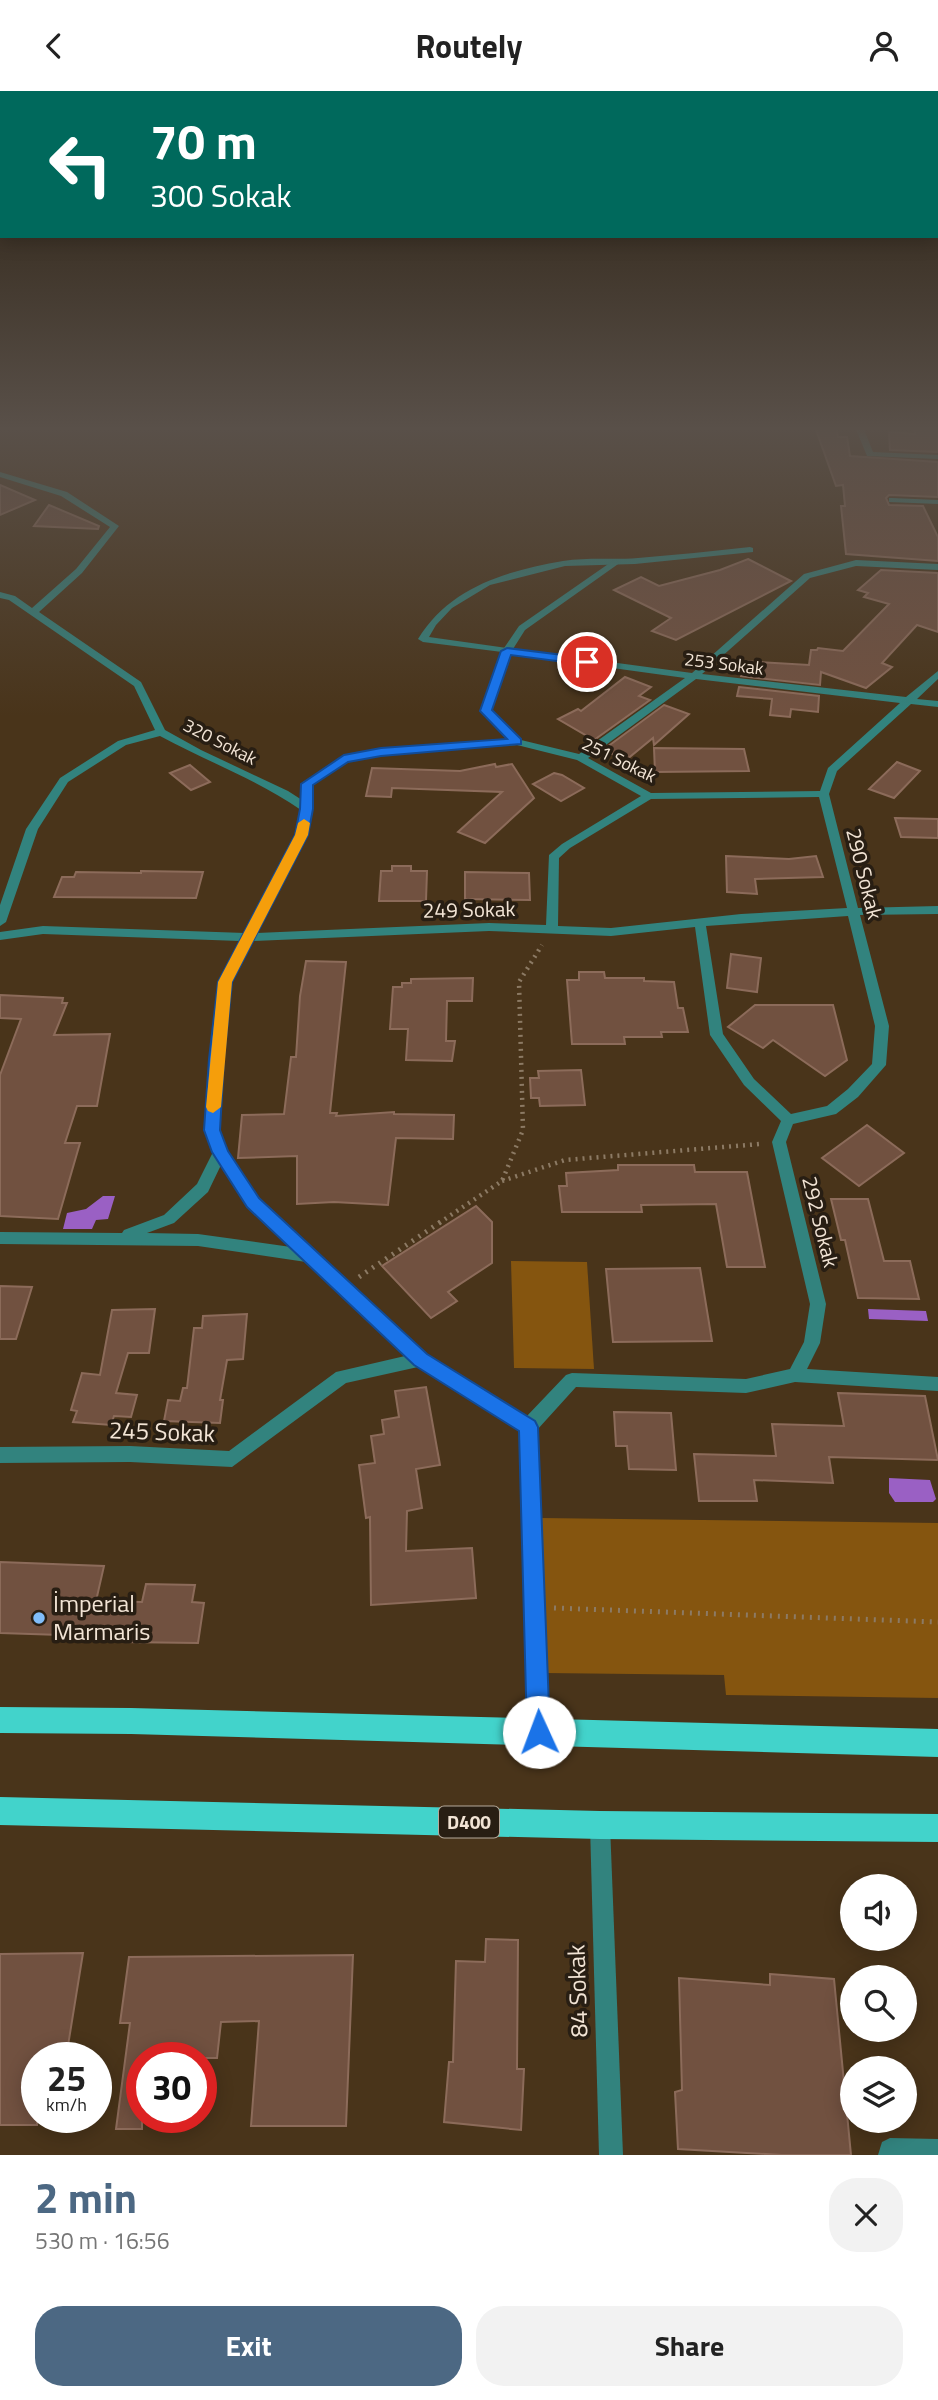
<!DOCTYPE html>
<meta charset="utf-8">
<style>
body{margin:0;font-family:"Titillium Web",sans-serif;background:#f2f2f2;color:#222;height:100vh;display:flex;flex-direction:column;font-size:26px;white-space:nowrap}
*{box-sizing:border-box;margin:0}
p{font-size:23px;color:#767676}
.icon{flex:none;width:38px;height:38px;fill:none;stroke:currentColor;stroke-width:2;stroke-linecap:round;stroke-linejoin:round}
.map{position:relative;height:2064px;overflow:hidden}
.side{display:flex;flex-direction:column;background:#fff;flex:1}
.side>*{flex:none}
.hud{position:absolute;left:0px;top:0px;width:938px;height:147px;box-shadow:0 4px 18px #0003;background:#00695c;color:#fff;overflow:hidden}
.buttons{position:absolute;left:840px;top:1783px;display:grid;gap:14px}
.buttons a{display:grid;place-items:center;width:77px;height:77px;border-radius:50%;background:#fff;box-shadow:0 4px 18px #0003;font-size:35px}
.speed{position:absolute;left:21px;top:1951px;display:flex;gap:14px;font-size:35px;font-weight:700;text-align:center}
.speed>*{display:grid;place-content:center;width:91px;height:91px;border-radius:50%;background:#fff;box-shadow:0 4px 18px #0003;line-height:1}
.speed small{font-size:18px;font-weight:400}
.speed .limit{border:10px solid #d22;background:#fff;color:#111}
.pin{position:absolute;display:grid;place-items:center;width:60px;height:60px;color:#fff;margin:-30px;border:4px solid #fff;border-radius:50%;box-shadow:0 2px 7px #0007}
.me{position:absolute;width:77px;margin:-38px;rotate:358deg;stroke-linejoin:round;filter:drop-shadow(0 0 5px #0008)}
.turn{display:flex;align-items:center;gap:24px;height:147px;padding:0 35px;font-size:32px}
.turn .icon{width:91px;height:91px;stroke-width:2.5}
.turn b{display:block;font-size:49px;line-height:60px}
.round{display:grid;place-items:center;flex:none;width:74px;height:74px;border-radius:28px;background:#f2f2f2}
.summary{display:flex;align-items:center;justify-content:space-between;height:119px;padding:0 35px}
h1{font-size:42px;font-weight:700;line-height:52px;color:#4c6883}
.cta{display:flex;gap:14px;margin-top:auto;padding:14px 35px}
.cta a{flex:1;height:80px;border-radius:28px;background:#4c6883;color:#fff;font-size:28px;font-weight:700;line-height:80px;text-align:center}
.cta a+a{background:#f2f2f2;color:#222}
header{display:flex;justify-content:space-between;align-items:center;height:91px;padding:0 35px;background:#fff;font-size:32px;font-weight:700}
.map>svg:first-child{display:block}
.green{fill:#85550f}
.water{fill:#9a60c4}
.building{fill:#715140;stroke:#8c6b5a;stroke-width:2}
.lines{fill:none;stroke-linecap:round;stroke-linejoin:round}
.path-far1{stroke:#8c7a64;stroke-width:4.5;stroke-dasharray:2 5;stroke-linecap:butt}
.path{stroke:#8c7a64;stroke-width:5;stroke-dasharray:2 6;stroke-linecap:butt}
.service{fill:#32837e;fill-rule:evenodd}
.minor{fill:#32837e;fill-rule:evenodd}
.trunk{fill:#42d3cb;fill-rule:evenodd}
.route{fill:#1a73e8;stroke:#114b97;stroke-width:2}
.slow{fill:#f59e0b}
.poi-dot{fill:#80bdfa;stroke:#281e13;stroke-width:2.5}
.labels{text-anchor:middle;stroke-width:7;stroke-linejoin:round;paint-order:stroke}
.far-street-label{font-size:18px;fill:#f2e4d5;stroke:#281e13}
.shield{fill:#281e13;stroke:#b5a99b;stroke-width:2}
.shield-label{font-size:19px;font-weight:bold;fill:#f2e4d5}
.street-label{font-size:21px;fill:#f2e4d5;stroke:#281e13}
.near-street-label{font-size:24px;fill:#f2e4d5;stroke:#281e13}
.near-poi-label{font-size:24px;fill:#f2e4d5;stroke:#281e13;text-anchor:start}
</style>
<header><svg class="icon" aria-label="back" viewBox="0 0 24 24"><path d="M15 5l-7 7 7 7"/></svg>Routely<svg class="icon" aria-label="person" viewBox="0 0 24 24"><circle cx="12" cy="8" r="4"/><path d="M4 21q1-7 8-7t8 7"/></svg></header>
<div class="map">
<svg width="938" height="2064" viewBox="0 0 938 2064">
<rect width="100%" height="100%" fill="#49341a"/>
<g class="green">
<polygon points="511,1170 587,1171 594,1278 514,1277"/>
<polygon points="540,1427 938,1432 938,1607 726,1604 724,1584 544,1582"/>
</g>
<g class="water">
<polygon points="103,1105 115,1105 108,1128 96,1129 92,1138 63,1138 67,1122 86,1118"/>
<polygon points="868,1218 926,1220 928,1230 869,1228"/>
<polygon points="889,1387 930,1389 936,1408 933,1411 895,1411 889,1402"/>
</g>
<g class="building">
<polygon points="815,336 836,336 838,346 847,346 850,365 938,371 938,406 889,404 886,407 889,414 923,415 938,446 938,470 846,463 841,415 845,415 843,394 836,395"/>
<polygon points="914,336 938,336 938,361 890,359 889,341 915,343"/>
<polygon points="0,394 35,409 0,424"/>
<polygon points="49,414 99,435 98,438 34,435"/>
<polygon points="748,468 791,490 676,549 652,540 671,527 614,499 641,486 659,495 720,479"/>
<polygon points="881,479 938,482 938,541 917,534 882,572 892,576 866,597 821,581 820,594 741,585 743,570 809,574 811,559 817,559 818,557 843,560 889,513 864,506 868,502 858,499"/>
<polygon points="625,586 651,596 639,605 650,609 594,649 558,628 578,618 581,620"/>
<polygon points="739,596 819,605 818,621 791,618 790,626 770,624 772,608 737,605"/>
<polygon points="664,614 689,623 654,654 653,647 626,669 603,659"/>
<polygon points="654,657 744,658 749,680 655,681"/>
<polygon points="897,671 920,680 894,707 869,698"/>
<polygon points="495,673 496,676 512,673 534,707 485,752 458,741 502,701 392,697 391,706 366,705 372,677 460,680"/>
<polygon points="190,674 210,691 191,699 170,682"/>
<polygon points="554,682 562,684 584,697 561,710 533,693"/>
<polygon points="895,727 938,728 938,747 901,746"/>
<polygon points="726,765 789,768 816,765 823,786 755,788 757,803 727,801"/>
<polygon points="392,775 411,775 411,780 427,780 426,810 379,810 381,780 392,780"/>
<polygon points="141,780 203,781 196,807 54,806 62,786 74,786 76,781 141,782"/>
<polygon points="465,781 529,782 530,809 465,808"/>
<polygon points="731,863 761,867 757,901 727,897"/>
<polygon points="306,870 346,871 330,1022 337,1022 336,1025 394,1021 394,1023 454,1024 453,1048 396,1047 388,1114 334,1111 297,1113 297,1065 238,1067 242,1024 284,1023 291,966 296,966 300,905"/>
<polygon points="579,881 604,881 605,887 644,887 644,890 674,891 678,917 683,917 688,941 661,941 662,946 624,946 625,953 572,953 567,889 579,889"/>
<polygon points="473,887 472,910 447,910 446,950 455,950 452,970 406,969 408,938 390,938 393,896 402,896 402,892 411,892 411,888"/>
<polygon points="0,904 63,907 62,912 67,912 54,944 110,943 97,1015 77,1015 65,1052 80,1052 58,1128 0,1125 0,984 21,928 0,927"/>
<polygon points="755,914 833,914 847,969 825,985 773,949 763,957 728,936"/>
<polygon points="581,979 585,1014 540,1015 539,1007 531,1007 530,987 539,987 538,980"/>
<polygon points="867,1034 904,1062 859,1095 822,1067"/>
<polygon points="618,1074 694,1074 695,1081 747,1081 765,1176 727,1176 716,1113 641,1114 642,1121 562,1121 559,1095 567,1095 566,1082 618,1079"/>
<polygon points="831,1108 868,1108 884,1170 910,1170 919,1208 858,1207 845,1149 841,1149"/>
<polygon points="476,1115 492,1131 492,1172 448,1201 457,1210 431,1227 382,1175"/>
<polygon points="700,1177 712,1250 613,1251 606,1178"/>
<polygon points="0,1195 32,1196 16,1248 0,1248"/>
<polygon points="155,1218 149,1262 128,1262 116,1302 137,1304 131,1326 114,1325 111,1334 73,1331 77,1320 71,1319 82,1282 100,1284 112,1219"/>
<polygon points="247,1223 243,1268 227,1269 220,1309 223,1309 220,1332 164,1330 168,1309 180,1310 183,1297 187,1297 194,1237 202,1237 203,1225"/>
<polygon points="426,1296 440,1374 416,1378 422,1417 407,1420 406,1460 472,1457 476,1507 371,1514 370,1426 366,1427 359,1374 375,1372 371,1345 384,1343 382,1329 399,1326 395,1300"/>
<polygon points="838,1302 925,1305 938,1369 829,1366 833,1392 754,1389 757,1410 699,1410 694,1363 776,1365 772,1333 844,1335"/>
<polygon points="614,1321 671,1322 676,1379 629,1378 627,1355 616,1355"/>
<polygon points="0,1471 104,1475 96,1510 142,1511 146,1493 195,1494 192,1511 204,1512 198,1552 121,1551 122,1546 0,1542"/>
<polygon points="486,1848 518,1849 517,1978 524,1978 521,2039 444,2031 449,1971 453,1971 456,1870 485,1871"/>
<polygon points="83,1862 66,1967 37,1967 37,2034 0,2034 0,1863"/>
<polygon points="353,1864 346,2035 251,2035 259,1930 221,1931 217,1967 142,1967 142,2038 116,2038 130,1932 120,1932 129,1866"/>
<polygon points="770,1883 834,1888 851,2064 782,2064 678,2058 675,2001 682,1999 679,1887 770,1894"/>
</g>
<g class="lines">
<g class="path-far1">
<polyline points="502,1090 565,1069 760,1053"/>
<polyline points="439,1132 502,1090 523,1039 519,891 542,854"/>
</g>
<g class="path">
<polyline points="359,1186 442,1130"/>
<polyline points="554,1517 938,1531"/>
</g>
<path class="service" d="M750 456 753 457V461L635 473 565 475 490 494 452 517 436 534 429 546 507 557 510 558V562L423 551 418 548C450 496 506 480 563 470 588 466 614 469 638 467 675 464 713 460 750 456Z"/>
<g class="minor">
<polygon points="855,336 863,336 873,361 938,364 938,368 867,365"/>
<path d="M0 381 67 401 119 435 82 482 39 521 141 591 165 639 201 659 288 700 302 709 303 691 344 665 381 658 509 648 481 620 502 560 519 535 614 469 621 471 525 539 513 558 692 582 804 483 856 469 938 473V479L856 475 810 487 702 583 906 606 938 580V588L917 608 938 610V616L911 613 837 680 829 703 858 817 938 815V823L860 824 889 935 886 974 858 1006 836 1023 793 1033 786 1051 826 1213 820 1252 807 1278 938 1286V1300L795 1291 746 1302 576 1296 537 1339 549 1641 546 1648 539 1651 532 1648 529 1641 520 1340 418 1276 346 1292 232 1376 130 1371 0 1372V1356L130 1355 229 1360 336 1281 405 1265 306 1171 198 1155 0 1153V1141L122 1142 124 1139 164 1124 197 1093 213 1061 205 1039 209 968 219 891 240 850 43 843 0 849V841L43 835 245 842 296 744 301 719C258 689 206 670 160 645L126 654 68 691 38 738 6 831 0 835V814L26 738 60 687 118 650 155 639 134 595 9 509 0 507V501L15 505 32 517 76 478 110 436 61 405 0 386ZM511 563 685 587 579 663 521 649 491 619ZM696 588 900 612 828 677 820 700 651 702 588 667ZM517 654 577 669 641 705 562 753 549 764 546 834 489 832 257 842 308 744 313 718 312 694 347 671 381 664ZM819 706 847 817 741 823 611 837 558 835 559 767 570 757 651 708ZM848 825 875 935 872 973 848 998 827 1015 791 1023 754 988 723 943 706 835ZM695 836 710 944 744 994 781 1030 772 1051 810 1213 804 1251 790 1278 746 1288 572 1282 566 1284 526 1326 426 1264 258 1107 227 1059 219 1039 223 968 231 891 253 850 489 840 611 845ZM221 1074 248 1115 291 1156 198 1143 147 1142 174 1132 208 1101Z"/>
<polygon points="892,407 938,409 938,413 889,411 889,407"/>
<polygon points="600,1724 607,1727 610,1734 623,2064 599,2064 590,1734 593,1727"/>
<polygon points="890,2047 938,2048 938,2064 878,2064 882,2051"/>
</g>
<g class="trunk">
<polygon points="0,1616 131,1617 938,1638 938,1666 131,1643 0,1642"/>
<polygon points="0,1706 600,1720 938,1723 938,1751 600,1748 0,1734"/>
</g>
</g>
<linearGradient id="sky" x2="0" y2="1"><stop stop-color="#281d0e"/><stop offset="0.54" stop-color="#595049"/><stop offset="1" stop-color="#595049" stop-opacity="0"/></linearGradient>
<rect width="938" height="625" fill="url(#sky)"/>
<polygon class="route" points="507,557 587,567 592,571 587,574 511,564 492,619 521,648 521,653 381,665 348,671 313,694 313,718 308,744 232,891 224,968 220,1039 228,1060 259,1107 427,1263 535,1330 538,1336 550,1641 547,1649 539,1652 531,1649 527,1641 519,1340 414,1274 247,1116 212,1061 204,1039 209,968 218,891 295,744 300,718 301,693 344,664 381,657 507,648 480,620 501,560"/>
<polygon class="slow" points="304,728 310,732 308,744 232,891 221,1016 213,1022 208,1020 206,1016 218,891 295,744 298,732"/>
<circle class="poi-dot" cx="39" cy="1527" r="7"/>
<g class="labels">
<g class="far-street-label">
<text transform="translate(724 573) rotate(7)" y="6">253 Sokak</text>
<text transform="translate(220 651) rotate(27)" y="6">320 Sokak</text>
<text transform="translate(619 669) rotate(26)" y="6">251 Sokak</text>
</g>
<rect class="shield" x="439" y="1715.5" width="60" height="31" rx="5"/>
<g class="shield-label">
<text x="469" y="1738">D400</text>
</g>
<g class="street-label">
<text transform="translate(864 783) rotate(76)" y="7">290 Sokak</text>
<text transform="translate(469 819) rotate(-1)" y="7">249 Sokak</text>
<text transform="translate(820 1131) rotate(76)" y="7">292 Sokak</text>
</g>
<g class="near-street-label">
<text transform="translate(162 1341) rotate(2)" y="8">245 Sokak</text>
<text transform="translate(578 1900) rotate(-92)" y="8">84 Sokak</text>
</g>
<g class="near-poi-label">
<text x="53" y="1521">İmperial<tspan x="53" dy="28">Marmaris</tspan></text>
</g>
</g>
</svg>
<div class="buttons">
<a><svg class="icon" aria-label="sound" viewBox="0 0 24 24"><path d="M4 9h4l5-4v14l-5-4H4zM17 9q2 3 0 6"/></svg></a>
<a><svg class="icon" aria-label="search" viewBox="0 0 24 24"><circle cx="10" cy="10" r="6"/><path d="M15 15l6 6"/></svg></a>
<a><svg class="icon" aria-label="layers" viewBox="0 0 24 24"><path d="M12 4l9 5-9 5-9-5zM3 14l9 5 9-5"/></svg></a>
</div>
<div class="speed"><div>25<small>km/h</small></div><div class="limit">30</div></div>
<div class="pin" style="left:587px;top:571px;background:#d93025"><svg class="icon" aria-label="arrive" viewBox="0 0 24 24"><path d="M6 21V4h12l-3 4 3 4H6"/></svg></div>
<svg class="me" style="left:539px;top:1641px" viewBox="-20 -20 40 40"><circle r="19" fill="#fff"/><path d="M0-13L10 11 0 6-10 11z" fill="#1a73e8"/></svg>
<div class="hud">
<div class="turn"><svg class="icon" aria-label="left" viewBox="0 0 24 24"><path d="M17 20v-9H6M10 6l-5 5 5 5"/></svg><div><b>70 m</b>300 Sokak</div></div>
</div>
</div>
<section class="side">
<div class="summary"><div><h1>2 min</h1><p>530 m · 16:56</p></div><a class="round"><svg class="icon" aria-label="close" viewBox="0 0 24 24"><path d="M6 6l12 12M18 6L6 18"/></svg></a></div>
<div class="cta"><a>Exit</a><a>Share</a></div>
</section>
